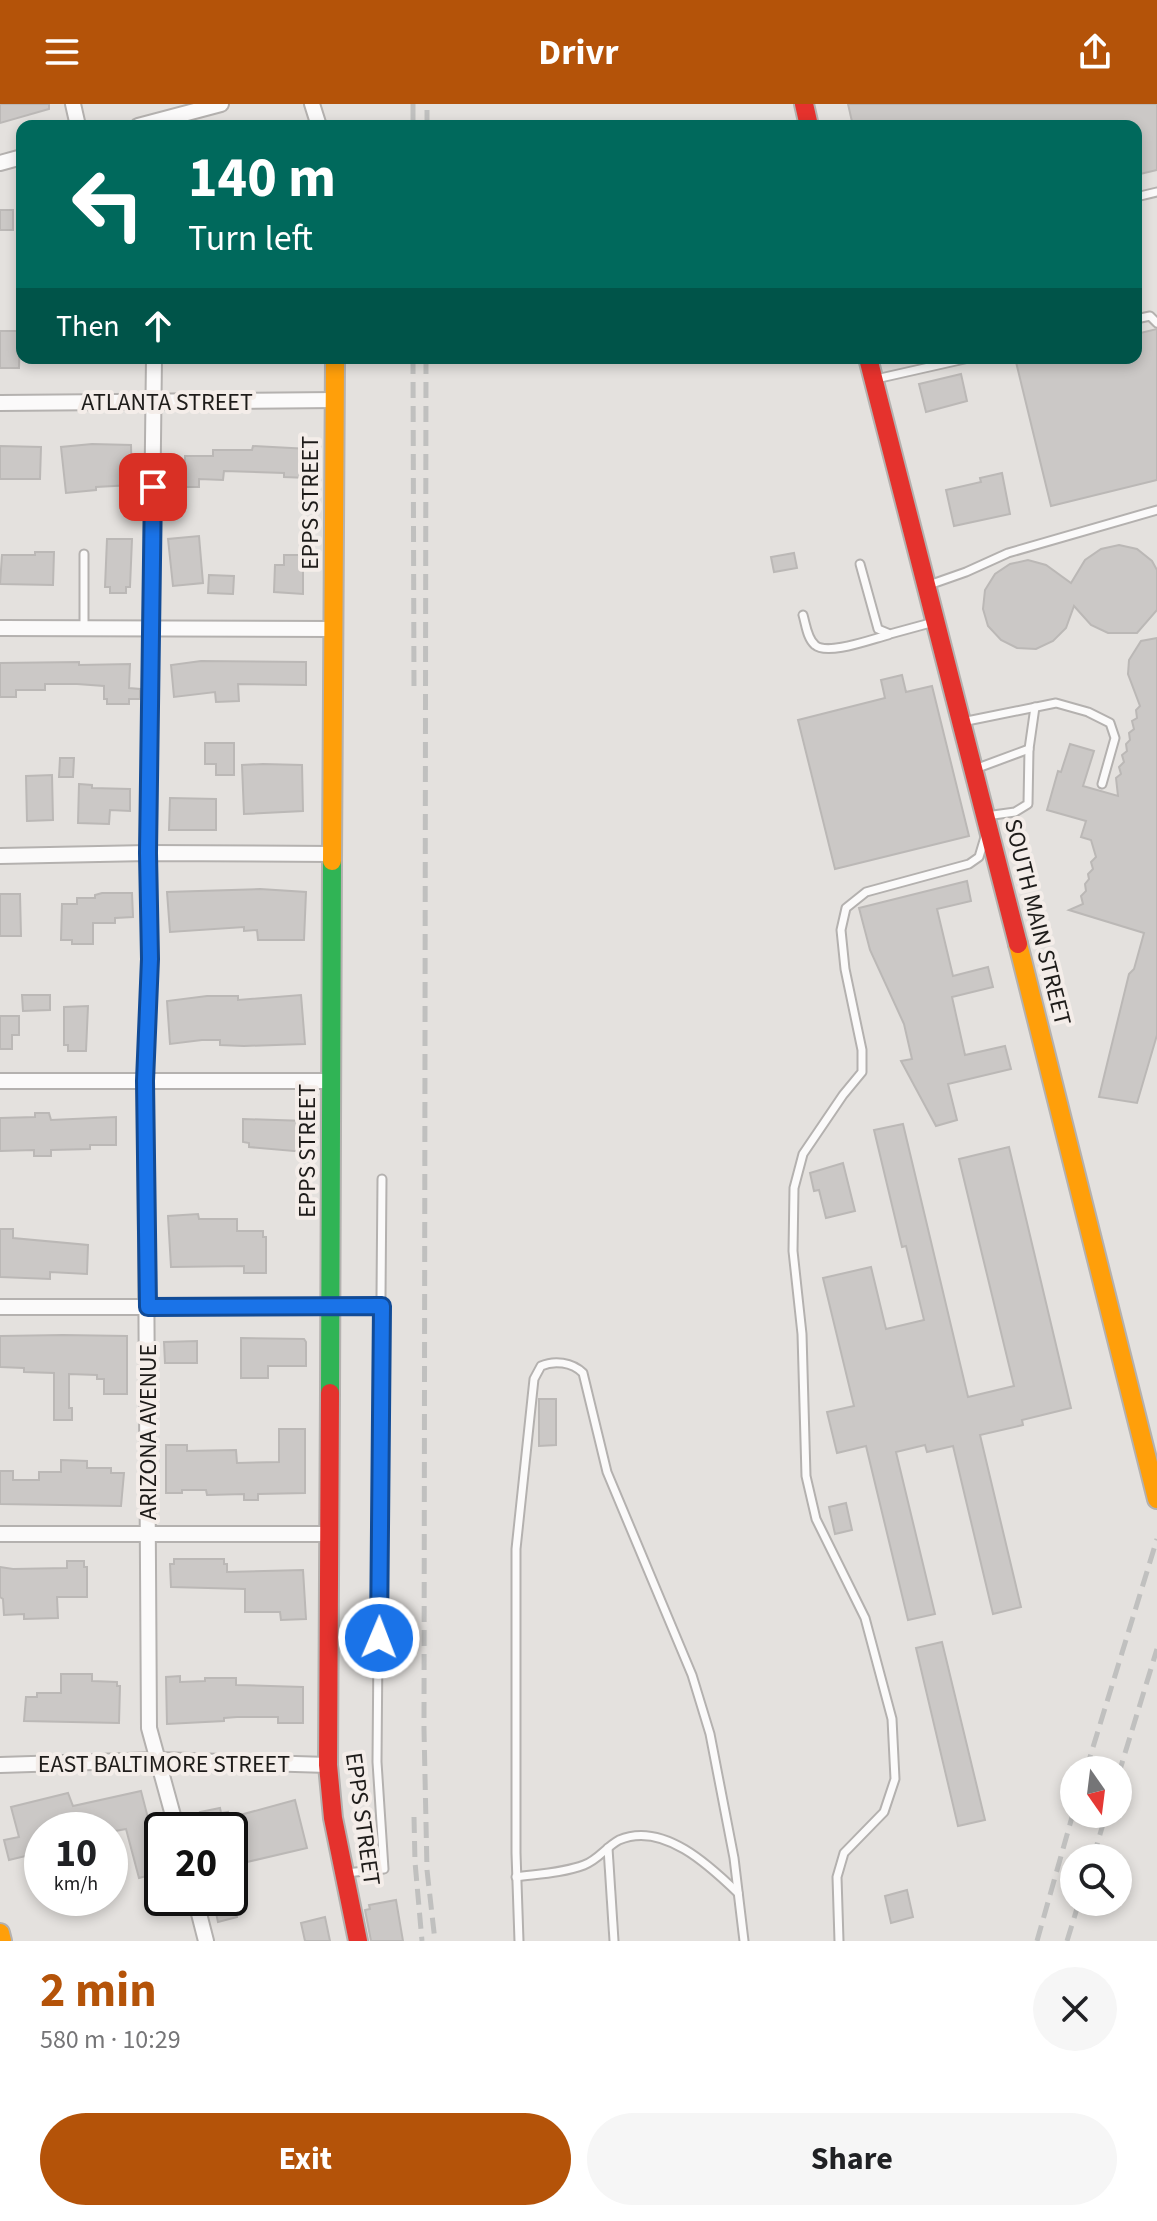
<!DOCTYPE html>
<meta charset="utf-8">
<style>
body{margin:0;font-family:"Source Sans 3",sans-serif;background:#f6f6f6;color:#202124;height:100vh;display:flex;flex-direction:column;font-size:30px;white-space:nowrap}
*{box-sizing:border-box;margin:0}
p{font-size:26px;color:#757577}
.icon{flex:none;width:44px;height:44px;fill:none;stroke:currentColor;stroke-width:2;stroke-linecap:round;stroke-linejoin:round}
.map{position:relative;height:1837px;overflow:hidden}
.side{display:flex;flex-direction:column;background:#fff;flex:1}
.side>*{flex:none}
.banner{position:absolute;left:16px;top:16px;width:1126px;height:244px;border-radius:16px;box-shadow:0 4px 12px #0003;background:#00695c;color:#fff;overflow:hidden}
.needle{width:52px;rotate:166deg}
.controls{position:absolute;left:1060px;top:1652px;display:grid;gap:16px}
.controls a{display:grid;place-items:center;width:72px;height:72px;border-radius:50%;background:#fff;box-shadow:0 4px 12px #0003;font-size:40px}
.speed{position:absolute;left:24px;top:1708px;display:flex;gap:16px;font-size:40px;font-weight:700;text-align:center}
.speed>*{display:grid;place-content:center;width:104px;height:104px;border-radius:50%;background:#fff;box-shadow:0 4px 12px #0003;line-height:1}
.speed small{font-size:20px;font-weight:400}
.speed .limit{border:4px solid #111;border-radius:12px;background:#fff;color:#111}
.pin{position:absolute;display:grid;place-items:center;width:68px;height:68px;color:#fff;margin:-34px;border-radius:16px;box-shadow:0 4px 12px #0006}
.me{position:absolute;width:88px;margin:-44px;rotate:1deg;stroke-linejoin:round;filter:drop-shadow(0 0 6px #0008)}
.turn{display:flex;align-items:center;gap:28px;height:168px;padding:0 40px;font-size:36px}
.turn .icon{width:104px;height:104px;stroke-width:2.5}
.turn b{display:block;font-size:56px;line-height:68px}
.then{display:flex;align-items:center;height:76px;padding:0 40px;background:#0003;gap:16px;font-size:30px}
.round{display:grid;place-items:center;flex:none;width:84px;height:84px;border-radius:42px;background:#f6f6f6}
.head{display:flex;align-items:center;justify-content:space-between;height:136px;padding:0 40px}
h1{font-size:48px;font-weight:700;line-height:60px;color:#b45309}
.cta{display:flex;gap:16px;margin-top:auto;padding:16px 40px}
.cta a{flex:1;height:92px;border-radius:48px;background:#b45309;color:#fff;font-size:32px;font-weight:700;line-height:92px;text-align:center}
.cta a+a{background:#f6f6f6;color:#202124}
header{display:flex;justify-content:space-between;align-items:center;height:104px;padding:0 40px;background:#b45309;color:#fff;font-size:36px;font-weight:700}
.map>svg:first-child{display:block}
.building{fill:#cbc8c6;stroke:#bbb8b6;stroke-width:2}
.lines{fill:none;stroke-linecap:round;stroke-linejoin:round}
.lane-casing{stroke:#b4b1af;stroke-width:11}
.street-casing{stroke:#b4b1af;stroke-width:18}
.fast-casing{stroke:#b4b1af;stroke-width:22}
.slow-casing{stroke:#b4b1af;stroke-width:22}
.jam-casing{stroke:#b4b1af;stroke-width:22}
.lane{stroke:#fbfafa;stroke-width:7}
.street{stroke:#fbfafa;stroke-width:14}
.fast{stroke:#30b455;stroke-width:18}
.slow{stroke:#ff9f0a;stroke-width:18}
.jam{stroke:#e5322d;stroke-width:18}
.rail{stroke:#c0c0bf;stroke-width:5;stroke-dasharray:16 8;stroke-linecap:butt}
.route-casing{stroke:#114b97;stroke-width:20}
.route{stroke:#1a73e8;stroke-width:14}
.labels{text-anchor:middle;stroke-width:8;stroke-linejoin:round;paint-order:stroke}
.street-label{font-size:24px;fill:#1e1c1a;stroke:#f4ede9}
</style>
<header><svg class="icon" aria-label="menu" viewBox="0 0 24 24"><path d="M4 6h16M4 12h16M4 18h16"/></svg>Drivr<svg class="icon" aria-label="share" viewBox="0 0 24 24"><path d="M12 15V3M7 8l5-5 5 5M5 13v7h14v-7"/></svg></header>
<div class="map">
<svg width="1157" height="1837" viewBox="0 0 1157 1837">
<rect width="100%" height="100%" fill="#e4e1de"/>
<g class="building">
<polygon points="0,0 49,0 49,5 0,19"/>
<polygon points="848,0 1157,0 1157,66 1136,71 1136,22 853,22"/>
<rect x="0" y="106" width="13" height="20"/>
<polygon points="1157,225 1157,376 1051,402 1016,258 1035,254 1136,254 1136,230"/>
<polygon points="0,227 20,227 19,264 0,264"/>
<polygon points="961,270 967,297 926,308 919,280"/>
<polygon points="92,340 131,341 132,381 96,383 96,386 66,389 61,343"/>
<polygon points="0,342 41,343 40,375 0,375"/>
<polygon points="253,342 309,345 308,374 284,373 284,369 224,367 223,376 199,375 199,383 175,383 175,367 185,367 185,352 213,352 213,346 252,346"/>
<polygon points="1002,369 1010,410 954,422 946,386 981,378 980,374"/>
<polygon points="199,432 203,479 173,482 168,435"/>
<polygon points="107,435 132,435 130,483 126,483 126,489 110,489 110,483 105,483"/>
<polygon points="1119,441 1137,445 1152,457 1157,466 1157,506 1137,529 1108,529 1091,521 1074,502 1066,524 1053,537 1036,545 1017,544 1001,536 988,522 983,505 985,486 995,470 1010,460 1028,456 1046,461 1071,479 1085,456 1101,445"/>
<polygon points="35,448 54,448 53,481 0,480 2,451 35,451"/>
<polygon points="794,449 797,464 774,468 771,453"/>
<polygon points="284,451 303,451 303,490 274,488 275,461 284,461"/>
<polygon points="209,471 234,472 233,490 208,489"/>
<polygon points="1157,534 1157,931 1137,999 1099,993 1129,870 1134,865 1144,829 1069,806 1083,800 1081,792 1086,787 1085,780 1089,775 1088,770 1093,765 1091,758 1096,753 1091,736 1081,733 1086,717 1047,706 1058,667 1061,668 1070,640 1094,647 1083,682 1118,692 1116,674 1121,670 1119,663 1124,658 1122,651 1127,647 1126,640 1130,636 1129,629 1134,625 1132,617 1137,614 1136,606 1140,602 1128,570 1129,556 1141,537"/>
<polygon points="201,557 306,558 306,581 238,580 239,597 216,598 215,588 174,593 171,561"/>
<polygon points="79,558 79,561 130,560 129,584 140,585 140,595 129,595 129,600 107,600 107,595 104,595 104,582 77,580 45,580 45,586 16,586 16,593 0,593 0,559"/>
<polygon points="902,571 906,588 932,582 969,732 835,765 798,616 885,594 881,576"/>
<polygon points="205,639 234,639 234,671 216,671 216,660 205,660"/>
<polygon points="60,654 74,654 73,673 59,673"/>
<polygon points="263,660 302,661 303,707 244,710 242,661"/>
<polygon points="52,671 53,716 27,717 26,672"/>
<polygon points="79,680 92,681 92,684 130,685 130,707 110,706 109,720 78,719"/>
<polygon points="170,694 216,695 216,726 169,726"/>
<polygon points="967,777 971,797 937,805 953,872 988,863 993,883 952,893 965,951 1005,942 1011,965 948,980 957,1016 936,1022 901,957 912,955 904,920 870,846 859,804"/>
<polygon points="260,785 306,788 304,836 258,836 257,826 244,827 244,823 170,828 167,788"/>
<polygon points="102,789 132,789 133,813 115,814 115,819 93,819 93,840 72,840 72,836 61,836 62,800 77,800 77,794 95,794 95,791"/>
<polygon points="0,790 20,790 21,832 0,832"/>
<polygon points="22,891 50,891 50,906 23,907"/>
<polygon points="301,891 305,940 244,942 220,941 220,936 202,936 170,940 167,897 207,892 238,892 238,896"/>
<polygon points="88,902 86,947 68,947 68,941 64,941 64,903"/>
<polygon points="0,912 19,912 19,931 12,931 12,945 0,945"/>
<polygon points="35,1009 49,1009 51,1016 116,1013 116,1041 90,1041 90,1045 51,1046 51,1052 34,1052 34,1046 0,1047 0,1014 35,1013"/>
<polygon points="243,1015 306,1017 305,1048 249,1043 249,1039 243,1038"/>
<polygon points="903,1020 968,1293 1014,1282 959,1055 1009,1043 1071,1304 1022,1316 1023,1321 980,1331 1021,1503 993,1510 953,1342 927,1348 925,1341 896,1348 935,1510 908,1516 866,1342 837,1349 827,1308 854,1302 823,1174 871,1163 886,1225 924,1216 906,1142 902,1143 874,1026"/>
<polygon points="843,1059 855,1107 826,1114 819,1086 814,1087 810,1069"/>
<polygon points="198,1110 199,1115 237,1115 237,1127 263,1127 263,1133 266,1133 266,1169 244,1169 244,1162 171,1163 168,1112"/>
<polygon points="0,1125 13,1125 13,1134 88,1141 87,1170 50,1168 50,1175 0,1173"/>
<polygon points="63,1231 127,1232 127,1290 104,1290 104,1275 97,1275 97,1271 69,1270 69,1304 72,1304 72,1316 54,1316 54,1269 24,1268 24,1264 0,1263 0,1232"/>
<polygon points="241,1234 304,1235 306,1238 306,1262 268,1262 268,1274 241,1274"/>
<polygon points="197,1237 197,1259 165,1259 164,1238"/>
<polygon points="539,1295 556,1295 556,1341 539,1342"/>
<polygon points="279,1325 305,1325 305,1389 258,1390 258,1396 244,1396 244,1390 207,1391 206,1386 182,1386 182,1389 166,1389 166,1341 187,1341 187,1347 236,1346 237,1359 279,1358"/>
<polygon points="61,1356 87,1357 87,1364 111,1364 111,1369 124,1369 121,1402 0,1400 0,1367 13,1367 13,1376 39,1376 39,1368 61,1368"/>
<polygon points="846,1399 852,1426 835,1430 829,1403"/>
<polygon points="174,1455 224,1455 224,1460 227,1460 227,1468 303,1466 306,1515 281,1516 280,1508 245,1508 245,1485 171,1483 170,1460 174,1460"/>
<polygon points="67,1457 84,1457 84,1463 87,1463 87,1493 57,1493 58,1514 24,1515 24,1510 4,1511 3,1495 0,1493 0,1463 13,1465 67,1464"/>
<polygon points="942,1538 985,1716 958,1722 916,1544"/>
<polygon points="61,1570 92,1570 92,1577 117,1578 117,1582 120,1582 119,1619 24,1617 26,1593 37,1593 37,1589 61,1589"/>
<polygon points="180,1572 180,1578 205,1577 205,1574 236,1574 236,1581 303,1583 303,1619 278,1619 278,1613 237,1613 224,1614 224,1617 167,1620 166,1573"/>
<polygon points="141,1687 162,1768 139,1774 126,1725 110,1728 110,1726 91,1726 91,1723 77,1726 42,1726 42,1748 9,1756 4,1736 19,1733 11,1703 68,1689 73,1702"/>
<polygon points="295,1696 307,1744 247,1758 238,1726 200,1726 199,1722 202,1721 200,1708 220,1704 221,1709 228,1708 229,1714"/>
<polygon points="907,1786 913,1813 891,1819 885,1792"/>
<polygon points="219,1794 233,1794 237,1813 218,1818 216,1809 211,1810 208,1796"/>
<polygon points="396,1796 403,1837 371,1837 365,1806 370,1805 369,1801"/>
<polygon points="325,1813 330,1837 305,1837 301,1819"/>
</g>
<g class="lines">
<g class="lane-casing">
<g id="lane">
<polyline points="1136,93 1157,88"/>
<polyline points="1136,215 1150,212 1157,219"/>
<polyline points="876,275 969,254"/>
<polyline points="860,460 878,525 890,530 934,518"/>
<polyline points="929,481 966,468 1008,449 1157,406"/>
<path d="M803 511C806 521 807 534 815 541 827 552 872 535 888 531"/>
<polyline points="84,524 84,450"/>
<polyline points="962,618 1056,599 1088,608 1110,619 1115,634 1102,680"/>
<polyline points="975,665 1029,645"/>
<polyline points="986,712 1015,708 1028,700 1029,645 1035,603"/>
<polyline points="333,1203 382,1202"/>
<polyline points="608,1744 614,1837"/>
<polyline points="346,1769 384,1765 377,1658 382,1075"/>
<path d="M516 1773C538 1770 563 1769 584 1761 598 1756 606 1743 619 1736 663 1717 710 1762 738 1789"/>
<path d="M519 1837 516 1749V1445L534 1275 541 1262C554 1256 572 1258 583 1269L607 1368 692 1571 710 1630 734 1754 744 1837"/>
<polyline points="839,1837 837,1773 844,1749 884,1708 895,1675 892,1615 865,1514 816,1415 806,1372 802,1230 793,1147 794,1084 803,1050 843,991 862,968 862,946 845,865 841,826 846,804 866,788 969,760 979,753 985,733"/>
</g>
</g>
<g class="street-casing">
<g id="street">
<polyline points="73,0 78,22"/>
<polyline points="312,0 319,22"/>
<polyline points="138,22 221,0"/>
<polyline points="0,59 22,53"/>
<polyline points="154,254 148,749 150,855 145,977 149,1624 177,1726"/>
<polyline points="0,299 335,296"/>
<polyline points="0,524 334,525"/>
<polyline points="0,752 148,749 333,750"/>
<polyline points="0,977 332,977"/>
<polyline points="0,1203 331,1203"/>
<polyline points="0,1430 330,1430"/>
<polyline points="0,1661 157,1656 328,1661"/>
<polyline points="195,1794 206,1837"/>
</g>
</g>
<g class="fast-casing">
<polyline id="fast" points="330,1289 332,757"/>
</g>
<g class="slow-casing">
<g id="slow">
<polyline points="332,757 335,254"/>
<polyline points="1018,840 1157,1395"/>
<polyline points="0,1829 2,1837"/>
</g>
</g>
<g class="jam-casing">
<g id="jam">
<polyline points="804,0 809,22"/>
<polyline points="868,254 1018,840"/>
<polyline points="330,1289 328,1661 333,1714 358,1837"/>
</g>
</g>
<use href="#lane" class="lane"/>
<use href="#street" class="street"/>
<use href="#fast" class="fast"/>
<use href="#slow" class="slow"/>
<use href="#jam" class="jam"/>
<g class="rail">
<polyline points="413,0 413,22"/>
<polyline points="427,22 427,0"/>
<polyline points="413,254 414,589"/>
<polyline points="426,254 424,1625 427,1766 435,1837"/>
<polyline points="1086,1666 1157,1435"/>
<polyline points="1118,1672 1157,1545"/>
<polyline points="414,1713 415,1758 422,1837"/>
<polyline points="1093,1754 1106,1710"/>
<polyline points="1037,1837 1074,1706"/>
<polyline points="1067,1837 1079,1798"/>
</g>
</g>
<g class="lines">
<g class="route-casing">
<polyline id="route" points="153,383 148,749 150,855 145,977 148,1203 382,1202 379,1534"/>
</g>
<use href="#route" class="route"/>
</g>
<g class="labels">
<g class="street-label">
<text x="167" y="306">ATLANTA STREET</text>
<text transform="translate(310 399) rotate(-90)" y="8">EPPS STREET</text>
<text transform="translate(1038 818) rotate(76)" y="8">SOUTH MAIN STREET</text>
<text transform="translate(307 1047) rotate(-90)" y="8">EPPS STREET</text>
<text transform="translate(148 1328) rotate(-90)" y="8">ARIZONA AVENUE</text>
<text x="164" y="1668">EAST BALTIMORE STREET</text>
<text transform="translate(363 1715) rotate(82)" y="8">EPPS STREET</text>
</g>
</g>
</svg>
<div class="controls">
<a><svg class="needle" viewBox="-14 -14 28 28"><path d="M0-13l5 13h-10z" fill="#e53935"/><path d="M0 13l5-13h-10z" fill="#757577"/></svg></a>
<a><svg class="icon" aria-label="search" viewBox="0 0 24 24"><circle cx="10" cy="10" r="6"/><path d="M15 15l6 6"/></svg></a>
</div>
<div class="speed"><div>10<small>km/h</small></div><div class="limit">20</div></div>
<div class="pin" style="left:153px;top:383px;background:#d93025"><svg class="icon" aria-label="arrive" viewBox="0 0 24 24"><path d="M6 21V4h12l-3 4 3 4H6"/></svg></div>
<svg class="me" style="left:379px;top:1534px" viewBox="-20 -20 40 40"><circle r="17" fill="#1a73e8" stroke="#fff" stroke-width="3"/><path d="M0-11L8 9 0 5-8 9z" fill="#fff"/></svg>
<div class="banner">
<div class="turn"><svg class="icon" aria-label="left" viewBox="0 0 24 24"><path d="M17 20v-9H6M10 6l-5 5 5 5"/></svg><div><b>140 m</b>Turn left</div></div>
<div class="then">Then<svg class="icon" aria-label="ahead" viewBox="0 0 24 24"><path d="M12 20V5M6 11l6-6 6 6"/></svg></div>
</div>
</div>
<section class="side">
<div class="head"><div><h1>2 min</h1><p>580 m · 10:29</p></div><a class="round"><svg class="icon" aria-label="close" viewBox="0 0 24 24"><path d="M6 6l12 12M18 6L6 18"/></svg></a></div>
<div class="cta"><a>Exit</a><a>Share</a></div>
</section>
